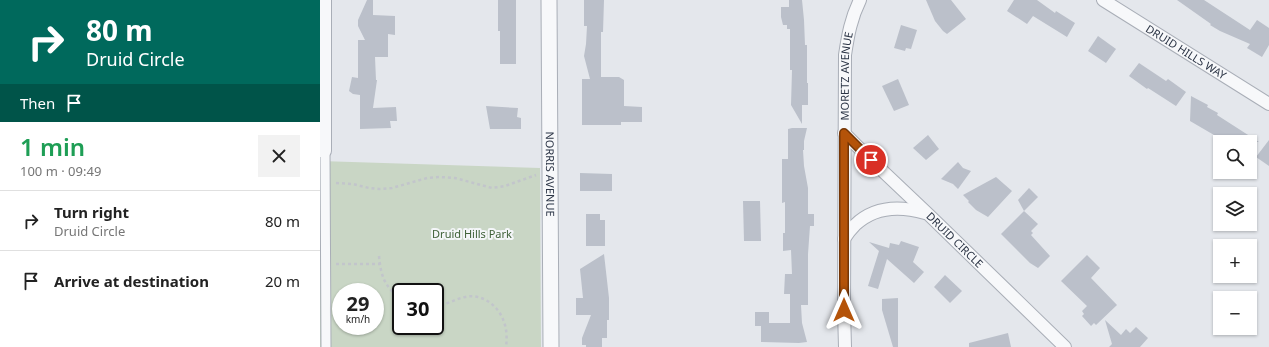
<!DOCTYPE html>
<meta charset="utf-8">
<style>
body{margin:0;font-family:"Noto Sans",sans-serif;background:#f2f2f2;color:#222;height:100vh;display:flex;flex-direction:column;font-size:15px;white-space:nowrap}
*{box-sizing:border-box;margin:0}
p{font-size:13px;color:#767676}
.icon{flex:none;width:22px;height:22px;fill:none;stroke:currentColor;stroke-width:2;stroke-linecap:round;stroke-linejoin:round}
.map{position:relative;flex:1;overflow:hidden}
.details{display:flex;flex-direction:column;background:#fff;width:320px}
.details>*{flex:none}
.top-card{background:#00695c;color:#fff;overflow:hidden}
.buttons{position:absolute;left:893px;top:135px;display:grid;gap:8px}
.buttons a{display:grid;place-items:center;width:44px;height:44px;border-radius:0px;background:#fff;box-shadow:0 1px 3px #0004;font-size:20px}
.speed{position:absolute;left:12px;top:283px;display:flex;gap:8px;font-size:20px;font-weight:700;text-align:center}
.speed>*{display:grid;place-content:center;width:52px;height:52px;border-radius:50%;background:#fff;box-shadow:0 1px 3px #0004;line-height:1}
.speed small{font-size:10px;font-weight:400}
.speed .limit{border:2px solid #111;border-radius:6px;background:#fff;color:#111}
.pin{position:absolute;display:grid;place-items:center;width:34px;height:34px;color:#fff;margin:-17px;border:2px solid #fff;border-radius:50%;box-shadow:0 1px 4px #0007}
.me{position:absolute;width:44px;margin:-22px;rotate:0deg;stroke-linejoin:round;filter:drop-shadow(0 0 3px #0008)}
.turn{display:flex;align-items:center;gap:14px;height:84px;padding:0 20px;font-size:18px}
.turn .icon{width:52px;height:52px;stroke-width:2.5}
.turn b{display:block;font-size:28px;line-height:34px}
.then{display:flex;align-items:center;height:38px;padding:0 20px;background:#0003;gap:8px;font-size:15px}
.round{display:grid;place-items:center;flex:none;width:42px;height:42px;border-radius:0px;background:#f2f2f2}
.head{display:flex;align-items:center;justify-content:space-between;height:68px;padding:0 20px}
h1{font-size:24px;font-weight:600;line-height:30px;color:#1e9e55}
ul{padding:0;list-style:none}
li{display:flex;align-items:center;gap:12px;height:60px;padding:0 20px;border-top:1px solid #e0e0e0}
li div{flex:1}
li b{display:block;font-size:15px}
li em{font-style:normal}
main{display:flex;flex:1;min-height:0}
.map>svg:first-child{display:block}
.green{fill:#c9d6c5;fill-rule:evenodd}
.building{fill:#bbc0ca}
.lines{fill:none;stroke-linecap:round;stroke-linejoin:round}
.pedestrian-casing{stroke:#a9aeb7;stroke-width:11}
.minor-casing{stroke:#a9aeb7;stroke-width:14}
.tertiary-casing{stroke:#a9aeb7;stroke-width:17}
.path{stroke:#c2c5cb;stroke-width:2.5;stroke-dasharray:3 3;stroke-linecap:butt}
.pedestrian{stroke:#f7f8fa;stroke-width:9}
.minor{stroke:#f7f8fa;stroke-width:12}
.tertiary{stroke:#f7f8fa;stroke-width:15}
.route-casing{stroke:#753606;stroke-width:10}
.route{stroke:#b45309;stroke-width:7}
.labels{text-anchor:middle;stroke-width:4;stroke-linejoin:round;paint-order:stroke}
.street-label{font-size:11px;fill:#2b3445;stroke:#f4f6f9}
.park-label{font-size:11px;fill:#3f6138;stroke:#f4f6f9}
</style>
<main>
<section class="details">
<div class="top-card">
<div class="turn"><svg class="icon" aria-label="right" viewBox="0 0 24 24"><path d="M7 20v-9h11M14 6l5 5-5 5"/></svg><div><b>80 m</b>Druid Circle</div></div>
<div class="then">Then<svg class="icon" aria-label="arrive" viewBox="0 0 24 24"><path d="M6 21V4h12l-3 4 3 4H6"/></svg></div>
</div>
<div class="head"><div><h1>1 min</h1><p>100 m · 09:49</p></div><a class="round"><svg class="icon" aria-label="close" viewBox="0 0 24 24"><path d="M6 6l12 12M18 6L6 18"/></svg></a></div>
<ul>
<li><svg class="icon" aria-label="right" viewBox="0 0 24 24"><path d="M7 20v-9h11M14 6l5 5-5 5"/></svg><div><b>Turn right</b><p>Druid Circle</p></div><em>80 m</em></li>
<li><svg class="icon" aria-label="arrive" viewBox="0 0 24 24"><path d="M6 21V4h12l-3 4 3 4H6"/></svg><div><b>Arrive at destination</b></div><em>20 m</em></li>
</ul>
</section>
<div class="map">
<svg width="949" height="347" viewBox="0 0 949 347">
<rect width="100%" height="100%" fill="#e4e7ec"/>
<path class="green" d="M0 161 220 168 221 347H0ZM21 292H55V326H21ZM81 292H115V326H81Z"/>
<g class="building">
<polygon points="47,0 53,0 53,15 75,16 75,35 68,34 68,57 55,57 56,80 57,80 53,108 76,107 77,121 70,121 71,128 40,129 40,95 33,94 29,91 32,77 38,78 38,40 45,40 38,26 38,20"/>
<polygon points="178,0 196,0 196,64 180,64 180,31 178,31"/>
<polygon points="264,0 284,0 283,32 281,32 281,77 299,77 304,80 304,106 322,107 322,122 301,122 301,125 262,125 262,79 270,79 264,56 266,44 267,26 264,26"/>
<polygon points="469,0 482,0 484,20 485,45 487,45 487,83 488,83 488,105 482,105 482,124 471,105 472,70 470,70 470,29 467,29 467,25 463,25 461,17 461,7 469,7"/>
<polygon points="606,0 631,0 646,19 627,34 623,31 615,21"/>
<polygon points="694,0 717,0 735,13 736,11 755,23 747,37 713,16 707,24 687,11"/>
<polygon points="857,0 884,0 930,30 937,20 949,28 949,45 942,57 927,48 930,44 900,31 890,25 891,24"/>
<polygon points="581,25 597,30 591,49 586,48 585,51 574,48"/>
<polygon points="778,36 796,49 786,63 768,51"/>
<polygon points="819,63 846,81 848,79 866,92 856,106 828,88 827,89 809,76"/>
<polygon points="578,79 589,105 574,111 562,86"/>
<polygon points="871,96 888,105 887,107 898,113 897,115 939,142 906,142 870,121"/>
<polygon points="166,106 198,108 197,117 201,118 201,129 170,129"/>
<polygon points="472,128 487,128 484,141 484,150 483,150 484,166 488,188 488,214 494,214 494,226 490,226 488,254 488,305 481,305 482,323 487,342 479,343 441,342 441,326 435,326 435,312 449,312 449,323 470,323 470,294 464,294 465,274 472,274 471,250 463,251 463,233 465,233 465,202 462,203 462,159 468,159 468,129"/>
<polygon points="608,135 619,149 606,160 593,148"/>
<polygon points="949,140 949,166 936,157"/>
<polygon points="638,162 643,168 651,171 638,189 633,184 621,179"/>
<polygon points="260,173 292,174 292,191 260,191"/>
<polygon points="676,177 692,191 668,217 656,210 648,202 649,201 643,195"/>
<polygon points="709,188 718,197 704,211 698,200"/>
<polygon points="423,201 440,201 441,241 424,241"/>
<polygon points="704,211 718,224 711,231 713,233 711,235 730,256 718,268 710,263 681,234"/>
<polygon points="266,214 280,214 280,220 285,220 285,246 266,246"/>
<polygon points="581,241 599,247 593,262 604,272 594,283 567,259 558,289 548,286 559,251 549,242 569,248 570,243 579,245"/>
<polygon points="284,254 289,298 289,320 287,320 287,338 282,338 282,347 266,347 266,345 262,345 262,338 271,315 256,315 256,298 263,298 260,269"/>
<polygon points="767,255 780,268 771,278 797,305 776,325 774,323 771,326 762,316 764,314 762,311 767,306 741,281"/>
<polygon points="625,275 642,291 630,303 614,287"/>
<polygon points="578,298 578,347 573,347 562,310 562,299"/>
<polygon points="785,320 801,335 806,329 810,333 816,327 828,338 820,347 789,347 792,344"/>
<polygon points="688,333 691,347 649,347 649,343"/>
</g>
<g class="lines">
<g class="pedestrian-casing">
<polyline id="pedestrian" points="5,151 6,347"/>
</g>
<g class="minor-casing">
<g id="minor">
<path id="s1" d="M783 0 949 104"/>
<path id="s2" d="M524 133 551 160 608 214 745 347"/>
<polyline points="0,151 5,151 5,0"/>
<path d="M524 239C527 234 531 229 535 225 555 206 581 206 605 213"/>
<path id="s3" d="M525 347 524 310 525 55C528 35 531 18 540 0"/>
</g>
</g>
<g class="tertiary-casing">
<g id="tertiary">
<path id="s4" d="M229 0 231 347"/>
</g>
</g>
<g class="path">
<polyline points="16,183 33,184 49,188 59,189 72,188 107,178 120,177 135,178 172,188 185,186 216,175"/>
<path d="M59 256C61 276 64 286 81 299"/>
<polyline points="16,264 60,264"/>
<path d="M115 307C126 305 135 299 145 297 162 293 179 306 184 322 187 330 187 339 186 347"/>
</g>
<use href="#pedestrian" class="pedestrian"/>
<use href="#minor" class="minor"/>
<use href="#tertiary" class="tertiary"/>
</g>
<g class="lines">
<g class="route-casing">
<polyline id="route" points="524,310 524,133 551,160"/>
</g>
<use href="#route" class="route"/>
</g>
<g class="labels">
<g class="street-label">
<text dy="4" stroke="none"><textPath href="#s1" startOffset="98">DRUID HILLS WAY</textPath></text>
<text dy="4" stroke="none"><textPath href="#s3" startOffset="271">MORETZ AVENUE</textPath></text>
<text dy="4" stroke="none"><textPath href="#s4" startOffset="174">NORRIS AVENUE</textPath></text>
<text dy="4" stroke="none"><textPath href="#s2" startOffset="154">DRUID CIRCLE</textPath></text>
</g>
<g class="park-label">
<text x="152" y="238">Druid Hills Park</text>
</g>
</g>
</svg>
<div class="buttons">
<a><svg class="icon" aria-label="search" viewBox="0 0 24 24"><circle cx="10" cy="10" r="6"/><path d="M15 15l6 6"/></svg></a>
<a><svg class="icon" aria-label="layers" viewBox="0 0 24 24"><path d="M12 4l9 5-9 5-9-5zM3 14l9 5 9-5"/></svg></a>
<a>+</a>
<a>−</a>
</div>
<div class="speed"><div>29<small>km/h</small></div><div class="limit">30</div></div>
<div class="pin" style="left:551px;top:160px;background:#d93025"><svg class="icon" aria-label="arrive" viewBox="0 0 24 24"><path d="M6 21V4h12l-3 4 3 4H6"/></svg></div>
<svg class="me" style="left:524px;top:310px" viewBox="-20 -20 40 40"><path d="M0-17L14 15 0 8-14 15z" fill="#b45309" stroke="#fff" stroke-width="4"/></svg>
</div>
</main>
